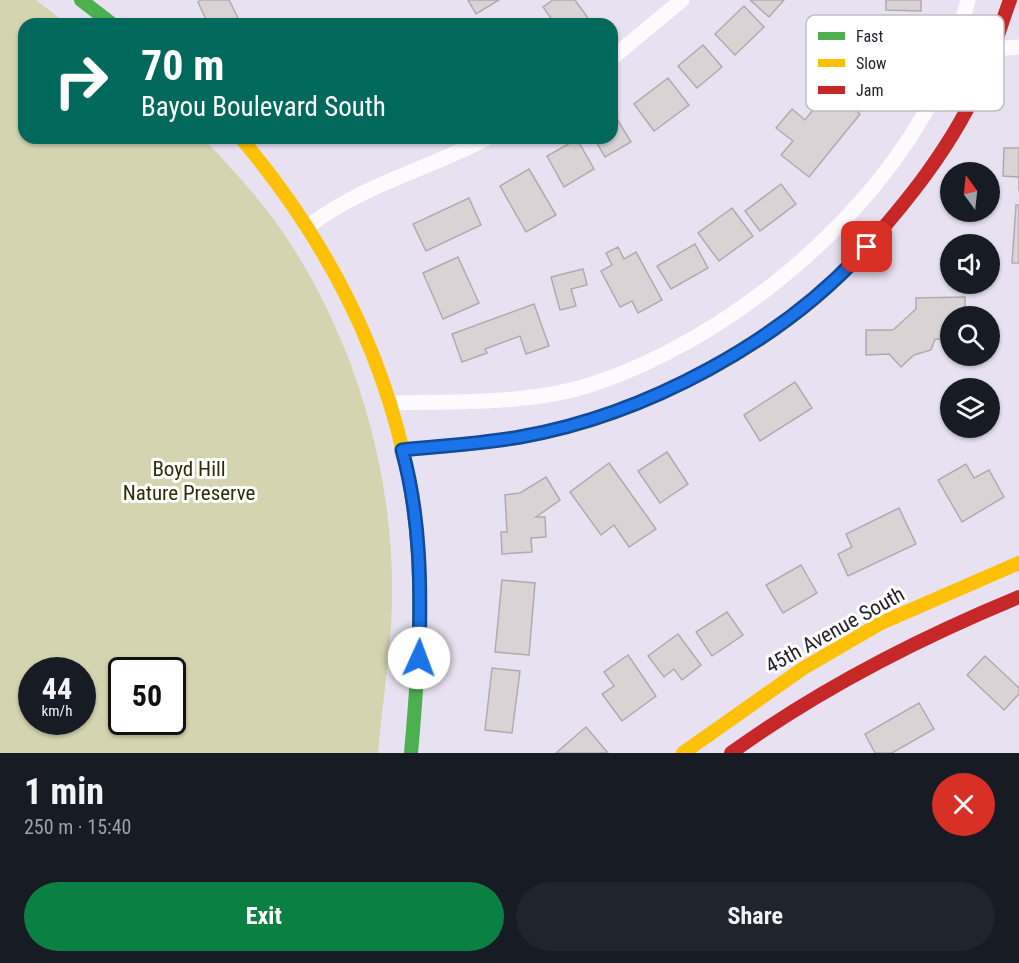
<!DOCTYPE html>
<meta charset="utf-8">
<style>
body{margin:0;font-family:"Roboto Condensed",sans-serif;background:#20242c;color:#f1f3f6;height:100vh;display:flex;flex-direction:column;font-size:22px;white-space:nowrap}
*{box-sizing:border-box;margin:0}
p{font-size:20px;color:#9ea1a6}
.icon{flex:none;width:33px;height:33px;fill:none;stroke:currentColor;stroke-width:2;stroke-linecap:round;stroke-linejoin:round}
.map{position:relative;height:753px;overflow:hidden}
.side{display:flex;flex-direction:column;background:#171b24;flex:1}
.side>*{flex:none}
.top-card{position:absolute;left:18px;top:18px;width:600px;height:126px;border-radius:18px;box-shadow:0 2px 4px #0004;background:#00695c;color:#fff;overflow:hidden}
.needle{width:39px;rotate:345deg}
.buttons{position:absolute;left:940px;top:162px;display:grid;gap:12px}
.buttons a{display:grid;place-items:center;width:60px;height:60px;border-radius:50%;background:#171b24;box-shadow:0 2px 4px #0004;font-size:30px}
.speed{position:absolute;left:18px;top:657px;display:flex;gap:12px;font-size:30px;font-weight:700;text-align:center}
.speed>*{display:grid;place-content:center;width:78px;height:78px;border-radius:50%;background:#171b24;box-shadow:0 2px 4px #0004;line-height:1}
.speed small{font-size:15px;font-weight:400}
.speed .limit{border:3px solid #111;border-radius:9px;background:#fff;color:#111}
.pin{position:absolute;display:grid;place-items:center;width:51px;height:51px;color:#fff;margin:-26px;border-radius:12px;box-shadow:0 3px 9px #0006}
.me{position:absolute;width:66px;margin:-33px;rotate:2deg;stroke-linejoin:round;filter:drop-shadow(0 0 4px #0008)}
.turn{display:flex;align-items:center;gap:21px;height:126px;padding:0 24px;font-size:27px}
.turn .icon{width:78px;height:78px;stroke-width:2.5}
.turn b{display:block;font-size:42px;line-height:51px}
.round{display:grid;place-items:center;flex:none;width:63px;height:63px;border-radius:32px;background:#20242c}
.headline{display:flex;align-items:center;justify-content:space-between;height:102px;padding:0 24px}
h1{font-size:36px;font-weight:700;line-height:45px}
.button{display:flex;gap:12px;margin-top:auto;padding:12px 24px}
.button a{flex:1;height:69px;border-radius:36px;background:#0b8043;color:#fff;font-size:24px;font-weight:700;line-height:69px;text-align:center}
.button a+a{background:#20242c;color:#f1f3f6}
.map>svg:first-child{display:block}
.green{fill:#d4d4b1;fill-rule:evenodd}
.building{fill:#d9d3d6;stroke:#b1abae;stroke-width:1.5}
.lines{fill:none;stroke-linecap:round;stroke-linejoin:round}
.street{stroke:#fcfafd;stroke-width:15}
.fast{stroke:#4caf50;stroke-width:14}
.slow{stroke:#ffc107;stroke-width:14}
.jam{stroke:#c62828;stroke-width:14}
.route-casing{stroke:#114b97;stroke-width:15}
.route{stroke:#1a73e8;stroke-width:10}
.labels{text-anchor:middle;stroke-width:6;stroke-linejoin:round;paint-order:stroke}
.park-label{font-size:21px;fill:#2b2d08;stroke:#fff}
.street-label{font-size:21px;fill:#26222c;stroke:#fff}
.key{fill:#fff;stroke:#bebdc0;stroke-width:1.5}
.key-label{font-size:16px;fill:#26222c}
</style>
<div class="map">
<svg width="1019" height="753" viewBox="0 0 1019 753">
<rect width="100%" height="100%" fill="#e8e1f1"/>
<path class="green" d="M0 0H36L67 24H24V138H203C234 171 266 205 290 243 358 348 395 479 392 604 391 653 382 704 378 753H0ZM32 670H82V722H32ZM122 670H172V722H122Z"/>
<g class="building">
<polygon points="201,0 229,0 241,24 208,24 198,2"/>
<polygon points="468,0 499,0 476,14"/>
<polygon points="553,0 575,0 588,18 579,24 555,24 543,7"/>
<polygon points="750,0 784,0 769,17"/>
<polygon points="886,0 921,0 921,11 886,10"/>
<polygon points="744,6 764,27 735,55 715,34"/>
<polygon points="703,45 722,67 697,88 678,66"/>
<polygon points="668,78 689,105 654,131 634,104"/>
<polygon points="820,83 860,114 809,177 781,155 793,141 776,128 792,109 805,120 816,106 807,100"/>
<polygon points="614,114 631,142 605,157 594,138 612,138"/>
<polygon points="577,139 594,169 564,187 547,156"/>
<polygon points="1004,148 1019,148 1019,191 1019,177 1003,176"/>
<polygon points="529,169 556,215 526,232 500,186"/>
<polygon points="781,184 796,204 760,231 745,211"/>
<polygon points="469,198 481,225 426,251 413,224"/>
<polygon points="1016,205 1019,205 1019,263 1012,263"/>
<polygon points="732,208 753,236 719,261 698,233"/>
<polygon points="695,244 708,268 671,289 657,266"/>
<polygon points="618,247 624,259 636,252 662,300 638,313 632,301 620,307 601,271 612,265 606,253"/>
<polygon points="458,257 479,303 443,319 423,273"/>
<polygon points="583,269 587,285 571,289 576,306 560,310 551,277"/>
<polygon points="965,297 965,316 951,316 951,339 935,339 931,350 914,355 901,367 889,354 866,355 866,330 893,330 916,309 916,298"/>
<polygon points="534,304 549,346 526,354 520,336 485,349 487,353 462,362 452,334"/>
<polygon points="795,382 812,408 760,441 744,415"/>
<polygon points="667,452 688,484 660,503 638,471"/>
<polygon points="609,463 656,529 629,547 614,525 601,535 570,492"/>
<polygon points="966,464 974,478 989,470 1004,497 962,522 938,480"/>
<polygon points="546,477 560,500 536,517 545,517 546,537 531,538 532,552 502,554 501,532 507,532 505,495 520,493"/>
<polygon points="899,508 916,544 848,576 838,554 852,547 846,534"/>
<polygon points="801,565 817,593 783,613 766,585"/>
<polygon points="502,580 535,583 529,655 495,652"/>
<polygon points="727,612 743,635 712,656 696,632"/>
<polygon points="678,634 701,665 682,680 674,669 664,677 648,656"/>
<polygon points="628,655 656,696 622,721 602,694 614,686 604,672"/>
<polygon points="985,656 1019,688 1019,694 1004,710 967,675"/>
<polygon points="492,668 520,671 512,733 485,730"/>
<polygon points="919,703 934,729 892,753 875,753 865,734"/>
<polygon points="586,727 608,753 556,753"/>
</g>
<g class="lines">
<g class="street">
<polyline points="956,42 995,49 1019,47"/>
<polyline points="612,58 682,0"/>
<path d="M310 225C367 183 426 170 487 138"/>
<path d="M390 403C457 401 529 405 593 384 729 339 874 219 937 90 951 62 960 31 968 0"/>
</g>
<g class="fast">
<polyline points="81,0 112,24"/>
<path d="M404 456C427 554 420 653 411 753"/>
</g>
<g class="slow">
<path d="M241 138C320 232 377 336 404 456"/>
<path d="M402 450C452 446 502 442 551 431 655 407 781 340 853 262"/>
<polyline points="683,753 802,669 881,623 1019,563"/>
</g>
<g class="jam">
<path d="M853 262C905 205 954 145 984 74 994 50 1001 24 1010 0"/>
<path d="M731 753C821 688 917 639 1019 597"/>
</g>
</g>
<g class="lines">
<g class="route-casing">
<path id="route" d="M419 658C421 588 421 518 402 450 441 446 481 444 520 437 645 415 782 342 867 247"/>
</g>
<use href="#route" class="route"/>
</g>
<g class="labels">
<g class="park-label">
<text x="189" y="476">Boyd Hill<tspan x="189" dy="24">Nature Preserve</tspan></text>
</g>
<g class="street-label">
<text transform="translate(835 630) rotate(-29)" y="7">45th Avenue South</text>
</g>
</g>
<rect x="806" y="15" width="198" height="96" rx="9" class="key"/>
<rect x="818" y="32" width="27" height="8" fill="#4caf50"/>
<rect x="818" y="59" width="27" height="8" fill="#ffc107"/>
<rect x="818" y="86" width="27" height="8" fill="#c62828"/>
<g class="key-label">
<text x="856" y="42">Fast</text>
<text x="856" y="69">Slow</text>
<text x="856" y="96">Jam</text>
</g>
</svg>
<div class="buttons">
<a><svg class="needle" viewBox="-14 -14 28 28"><path d="M0-13l5 13h-10z" fill="#e53935"/><path d="M0 13l5-13h-10z" fill="#9ea1a6"/></svg></a>
<a><svg class="icon" aria-label="sound" viewBox="0 0 24 24"><path d="M4 9h4l5-4v14l-5-4H4zM17 9q2 3 0 6"/></svg></a>
<a><svg class="icon" aria-label="search" viewBox="0 0 24 24"><circle cx="10" cy="10" r="6"/><path d="M15 15l6 6"/></svg></a>
<a><svg class="icon" aria-label="layers" viewBox="0 0 24 24"><path d="M12 4l9 5-9 5-9-5zM3 14l9 5 9-5"/></svg></a>
</div>
<div class="speed"><div>44<small>km/h</small></div><div class="limit">50</div></div>
<div class="pin" style="left:867px;top:247px;background:#d93025"><svg class="icon" aria-label="arrive" viewBox="0 0 24 24"><path d="M6 21V4h12l-3 4 3 4H6"/></svg></div>
<svg class="me" style="left:419px;top:658px" viewBox="-20 -20 40 40"><circle r="19" fill="#fff"/><path d="M0-13L10 11 0 6-10 11z" fill="#1a73e8"/></svg>
<div class="top-card">
<div class="turn"><svg class="icon" aria-label="right" viewBox="0 0 24 24"><path d="M7 20v-9h11M14 6l5 5-5 5"/></svg><div><b>70 m</b>Bayou Boulevard South</div></div>
</div>
</div>
<section class="side">
<div class="headline"><div><h1>1 min</h1><p>250 m · 15:40</p></div><a class="round" style="background:#d93025;color:#fff"><svg class="icon" aria-label="close" viewBox="0 0 24 24"><path d="M6 6l12 12M18 6L6 18"/></svg></a></div>
<div class="button"><a>Exit</a><a>Share</a></div>
</section>
